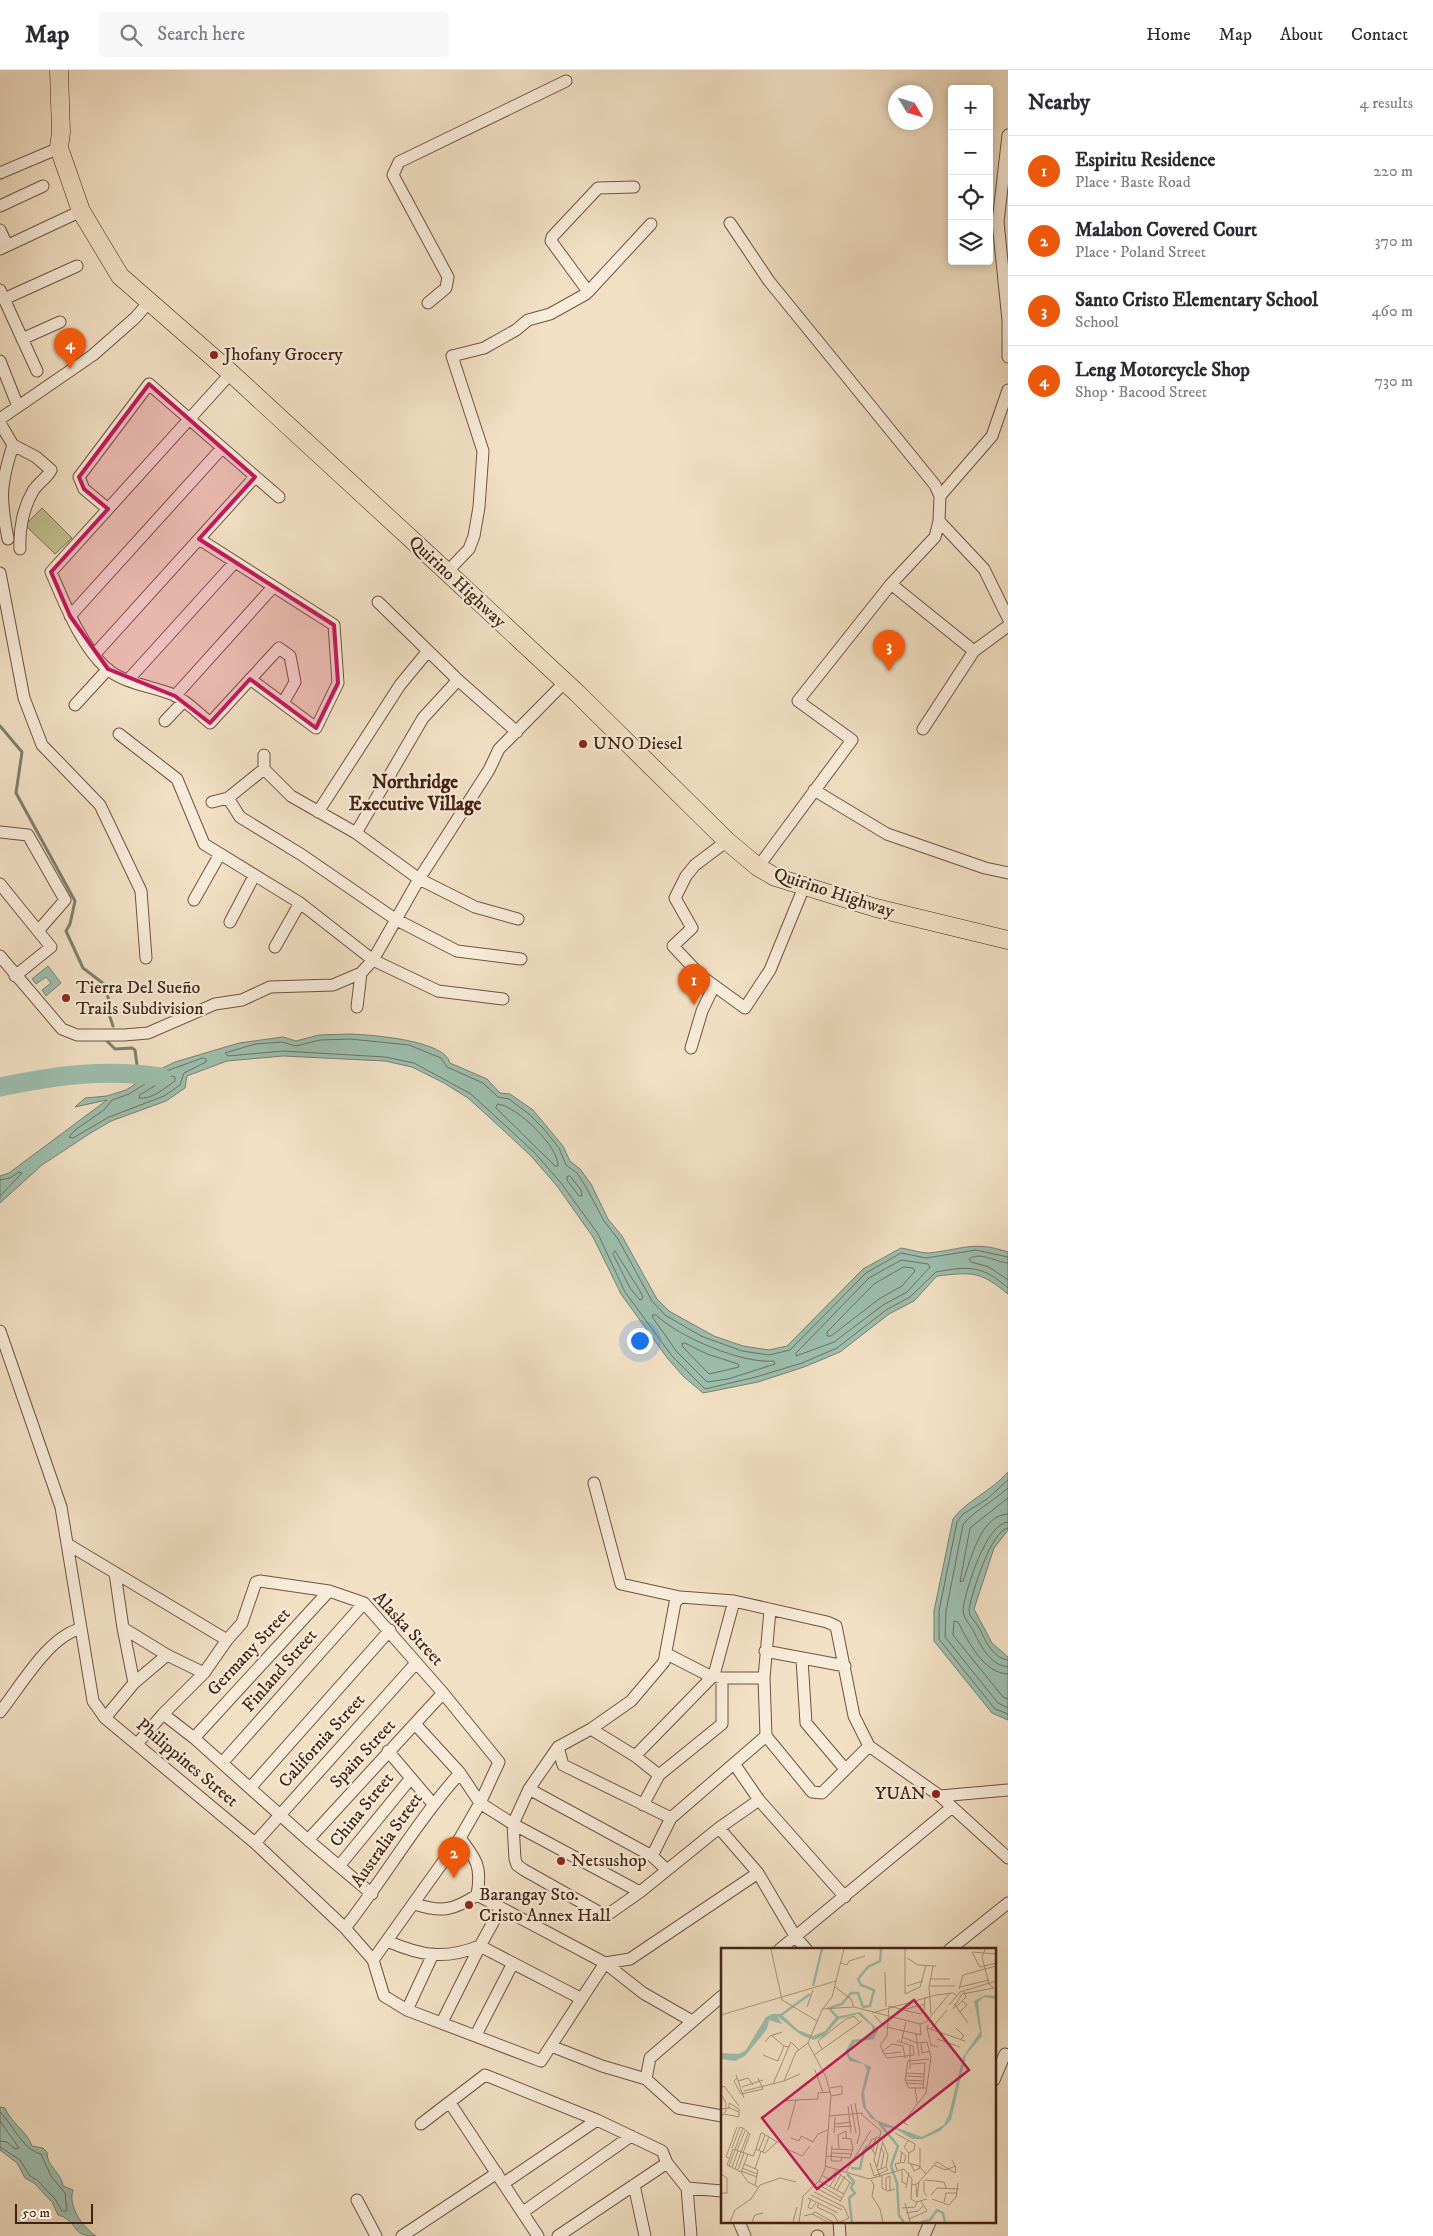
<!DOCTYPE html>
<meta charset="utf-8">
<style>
body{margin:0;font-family:"IM FELL DW Pica",serif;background:#f7f7f7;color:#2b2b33}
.controls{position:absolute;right:15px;top:15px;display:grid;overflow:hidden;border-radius:5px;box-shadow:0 2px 8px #0003}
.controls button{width:45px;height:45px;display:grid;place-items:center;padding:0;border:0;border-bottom:1px solid #e1e1e2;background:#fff;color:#2b2b33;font:25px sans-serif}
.compass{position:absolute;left:888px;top:15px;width:45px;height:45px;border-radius:50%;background:#fff;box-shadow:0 2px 8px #0003;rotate:128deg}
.scale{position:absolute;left:15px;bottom:12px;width:78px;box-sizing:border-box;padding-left:5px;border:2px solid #442213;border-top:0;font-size:14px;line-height:18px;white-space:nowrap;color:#442213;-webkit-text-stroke:4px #f7ebd9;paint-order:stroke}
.you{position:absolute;left:639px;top:1270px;width:18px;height:18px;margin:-12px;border:4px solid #fff;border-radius:50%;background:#1a73e8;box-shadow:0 0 0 8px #1a73e833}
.badge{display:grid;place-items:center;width:32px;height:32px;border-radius:50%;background:#ea580c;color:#fff;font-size:16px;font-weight:700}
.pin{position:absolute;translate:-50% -41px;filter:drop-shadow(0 1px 2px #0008)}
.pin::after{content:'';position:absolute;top:26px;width:18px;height:15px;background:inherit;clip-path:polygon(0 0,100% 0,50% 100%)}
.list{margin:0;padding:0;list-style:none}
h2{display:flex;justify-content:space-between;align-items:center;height:65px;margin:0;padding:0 20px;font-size:21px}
h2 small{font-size:16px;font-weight:400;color:#7c7c81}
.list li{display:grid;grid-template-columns:32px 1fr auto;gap:15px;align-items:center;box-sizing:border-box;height:70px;padding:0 20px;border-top:1px solid #e1e1e2}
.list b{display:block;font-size:19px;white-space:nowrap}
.list p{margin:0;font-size:16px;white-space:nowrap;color:#7c7c81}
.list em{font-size:16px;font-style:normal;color:#7c7c81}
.icon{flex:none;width:28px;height:28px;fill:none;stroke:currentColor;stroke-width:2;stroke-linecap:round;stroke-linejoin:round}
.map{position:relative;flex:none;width:1008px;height:2166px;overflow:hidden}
header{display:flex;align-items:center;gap:30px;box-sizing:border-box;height:70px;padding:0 25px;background:#fff;border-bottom:1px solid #e1e1e2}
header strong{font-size:24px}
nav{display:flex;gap:28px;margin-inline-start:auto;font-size:18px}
.search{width:350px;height:45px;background:#f7f7f7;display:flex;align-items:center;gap:12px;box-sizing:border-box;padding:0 18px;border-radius:5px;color:#7c7c81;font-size:19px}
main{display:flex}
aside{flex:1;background:#fff}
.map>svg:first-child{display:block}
</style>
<header>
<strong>Map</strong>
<div class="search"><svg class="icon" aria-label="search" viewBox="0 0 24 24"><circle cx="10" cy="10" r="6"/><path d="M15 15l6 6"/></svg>Search here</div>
<nav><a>Home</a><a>Map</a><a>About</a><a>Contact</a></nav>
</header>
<main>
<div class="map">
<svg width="1008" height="2166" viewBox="0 0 1008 2166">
<rect width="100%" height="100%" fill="#f2e0c4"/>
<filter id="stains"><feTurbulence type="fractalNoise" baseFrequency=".004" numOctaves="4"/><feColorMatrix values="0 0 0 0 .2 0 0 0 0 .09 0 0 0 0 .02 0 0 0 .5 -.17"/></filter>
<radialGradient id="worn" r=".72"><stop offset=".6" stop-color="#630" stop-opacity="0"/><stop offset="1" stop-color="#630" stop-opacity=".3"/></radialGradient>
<path fill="#c1c08f" stroke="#827151" d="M42,438L72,468L55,484L25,455Z"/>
<path fill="#9cbeae" stroke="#798070" d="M48,896L61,913L46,926L42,920L51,913L46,907L36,914L32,909Z
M351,964C371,965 445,970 450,993L487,1009L500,1023L510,1024L533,1040L563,1076L570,1091L580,1099L591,1114L608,1149L622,1166L657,1229L669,1241L714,1266L743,1276L769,1280L787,1276L863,1199L901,1178C909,1179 920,1183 928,1183C962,1180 972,1170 1008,1182V1224C980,1201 973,1202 937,1206L914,1231L889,1244L840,1282L804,1297L758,1312L703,1323L684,1307L668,1289L621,1224L593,1167L557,1116L531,1086L488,1046L468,1028L444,1013L412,997L385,991L283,986L227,991L187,1006L185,1018L166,1031L111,1051L89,1064L42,1095L0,1133V1106L9,1103L107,1030L75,1037L85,1028L107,1026L126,1020L154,1002L175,992L239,973L283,967L296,971L319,965Z
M1008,1402V1460L994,1478L974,1539L992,1573L1008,1587V1650L992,1643L934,1571V1541L953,1449C967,1430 992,1421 1008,1402Z
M0,2037L5,2038C11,2053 27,2061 32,2076L43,2078L47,2082C46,2096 62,2103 63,2116L73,2120C68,2136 81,2156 96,2166C73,2166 79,2157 65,2148C63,2146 60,2146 58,2145L52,2132L34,2113L25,2108L17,2093L0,2080Z"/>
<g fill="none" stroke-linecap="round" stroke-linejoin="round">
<path stroke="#707060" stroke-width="1" d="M203,988L206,989V992L184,1003L180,1015L164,1026L109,1047L73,1068L69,1067L75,1060L104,1040L112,1030L129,1024L164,1002Z
M172,1006L175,1007V1011C165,1018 151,1030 139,1028L140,1025Z
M498,1034C517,1036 559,1077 558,1096H555L496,1038Z
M570,1106L581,1120L582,1126H579L567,1110V1107Z
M0,1110L10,1108L19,1102L22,1103L0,1126
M615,1181L640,1221L643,1227L641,1230L639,1229L630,1218L613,1184Z
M1008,1187L976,1180L926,1188L901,1183L866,1203L790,1280L769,1285L742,1281L701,1266L665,1245L652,1231L618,1169L604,1151L586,1117L577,1103L566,1095L559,1078L543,1058L529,1044L509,1029L498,1027L483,1013L447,997L441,988L409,975L350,969L320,970L296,976L282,972L255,974L225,983L228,986L283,981L385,987L414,993L471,1024L535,1083L561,1113L598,1164L625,1222L672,1286L705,1319L756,1307L802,1293L837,1278L886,1240L910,1227L936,1202C969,1196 982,1195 1008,1218
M902,1190L928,1194L930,1197L907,1222L883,1235L834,1272L796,1286V1283L869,1208Z
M1008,1193C995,1192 980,1181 969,1189L971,1192L989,1197L1008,1210
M904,1197L913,1198L915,1201L902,1216L879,1229L831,1266H827V1262L874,1214Z
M653,1245H656C679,1267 742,1294 774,1291L775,1294L728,1309L707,1312L677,1282L653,1248Z
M685,1273L707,1284L738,1294L739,1297L709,1304L683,1277L682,1274Z
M1008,1410L987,1429L963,1444L957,1452L939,1541V1569L995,1639L1008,1644
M1008,1418C996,1429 970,1444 963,1455L946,1541L945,1567L998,1633L1008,1638
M1008,1428L970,1458L960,1512L963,1511C971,1490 980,1445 1008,1444
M1008,1452C986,1453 966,1519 963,1539C963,1548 968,1552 973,1560C980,1574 989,1595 1008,1597
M1008,1458C991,1460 972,1523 969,1539C969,1547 974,1550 978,1556C985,1568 991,1588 1008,1590
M1008,1604C983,1603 968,1571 958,1552L954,1551L953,1565L1003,1627L1008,1629
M0,2042C14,2056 22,2079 41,2084L51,2106L65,2123L67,2141H62L55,2129L37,2110L30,2106L20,2090L0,2077
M0,2051L19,2078L15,2079L7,2072L0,2071"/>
<path stroke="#798070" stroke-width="3" d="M0,656L22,682L16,723L75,831L70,854L66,861L83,898L108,917L107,924L112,940L109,944L113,956
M107,971L115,979L132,978L135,980L138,1003"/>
<path stroke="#9cbeae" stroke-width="19" d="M0,1017C52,1006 107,998 161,1007"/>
<defs>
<path id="street" d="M1008,65L998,152L1008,250V287
M0,103L59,78
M0,136L43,116
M730,153L769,211L935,415L940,426L939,451L935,467L891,514L798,631L852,670L758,797
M0,160L7,175
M0,179L81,141
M0,220L37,301
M588,222L651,154
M4,229L77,196
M428,233L446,218L448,207L393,105L399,92L566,11
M22,269L60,252
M0,291L17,334
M231,303L51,502C65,534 80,574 106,598C124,614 153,616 174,625C187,631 199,644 210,653L279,578L290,586L295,612L283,633
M0,349L93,285L135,248L150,231
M0,353L13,375L36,387L51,400C47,408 38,413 33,421C23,438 19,460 20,479
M940,426L992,366L1008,320
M108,439L84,419L79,407L149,314L279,427
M939,451L984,499L1008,548
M8,469C0,427 0,416 13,375
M199,469L334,555L338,613L316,658L250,609
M447,502L469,479L474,466L479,437L483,381L452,286L484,278L516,260L528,250L550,244L586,224L587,220L551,171L552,167L598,118L634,117
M0,503L24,628L42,675L100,735L141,821L146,888
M891,514L974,581L1008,556
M378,532L458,610L517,662
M70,546L222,378
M94,585L255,407
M128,610L235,492
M175,626L273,517
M75,635L108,599
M165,651L183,632
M923,659L974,581
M119,664L177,709L204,774L300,833L373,890L438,921L503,929
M264,685V699L291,726L356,763L419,809L475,837L518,849
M814,720L887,764L985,798L1008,803
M228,728L240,747L302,785L395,849L457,881L521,889
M212,732L228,728L264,699
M318,742L400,615L428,581
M0,762L28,765L65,830L38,861
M356,763L423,648L458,610
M727,771L695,795L686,806L675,828L692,858L673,876L701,906L745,938L770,900L804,817
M0,814L51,877L15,906
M194,830L220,784
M230,852L254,806
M275,877L300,833
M0,886L62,959L77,965H124L148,963L215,934L242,930L270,917L333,915L361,903
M357,937L361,903L373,890L419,809L489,700L499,679L565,612
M691,978L702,941L714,916
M0,1261L61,1437L93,1631L105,1648L255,1773L345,1858L373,1890L384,1926L407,1940L541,1991L605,1893L630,1889L758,1803
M594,1413L621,1514L680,1527
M69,1475L227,1570
M115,1503L123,1558L134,1613
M123,1558L167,1585L204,1603
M765,1581L845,1596
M667,1584L706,1604L722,1608H764
M802,1589L806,1653L845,1699
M0,1642C20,1617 49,1566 80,1559
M163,1644L194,1668L308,1770L372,1824
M105,1648L134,1613L167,1585
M415,1654L460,1703L480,1733L513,1754L640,1822
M591,1659L635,1686L659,1705
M766,1666L812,1722L822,1723L869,1676
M194,1668L329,1521
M137,1674L163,1644L204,1603L227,1570L242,1553L256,1512L260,1511L329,1521L364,1533L443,1623L499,1692L480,1733L460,1768L373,1890
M558,1677L563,1695L671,1748L766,1666L764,1608L770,1540
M388,1681L433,1734
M635,1686L714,1605L734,1531
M222,1693L364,1533
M735,1695L759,1730L845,1827
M250,1718L390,1560
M529,1719L652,1786L667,1800
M940,1726L1008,1720
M759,1730L719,1758L640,1822L610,1843L604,1845L524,1800L517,1795L515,1789L513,1754L529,1719L558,1677L591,1659L631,1631L664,1592L675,1533L680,1527L734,1531L827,1552L836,1556L854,1646L869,1676L940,1726L1008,1788
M643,1735L659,1705L722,1654V1608
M719,1758L758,1803L795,1866L807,1880
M308,1770L443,1623
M255,1773L416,1593
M652,1786L671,1748
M340,1795L411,1708
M477,1825L605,1893L643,1923L692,1951
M415,1834C442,1843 454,1840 477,1825C482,1797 477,1790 460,1768
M345,1858C385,1807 417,1751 460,1703
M387,1871C422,1886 444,1890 480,1876L501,1838
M779,1880L951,1738
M949,1880L1008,1833
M722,1926L650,1988L646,2009L678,2038L722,2046
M407,1940L433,1884
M442,1952L480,1876L580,1928
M476,1965L513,1893
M551,1976L602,1996L646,2009
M994,2010L1005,1984
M450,2033L538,2166
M421,2054L485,2005L597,2050L662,2081L667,2093
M504,2113L597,2050
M634,2115L645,2166
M357,2130L376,2166
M523,2142L631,2066
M739,2152L745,2166
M839,2152L840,2166
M402,2166L497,2103
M558,2166L667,2093L687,2118
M691,2166L687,2118L722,2121
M817,2166H818
M924,2166L930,2152"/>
<path id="primary" d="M59,0L61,62L59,78L81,141L120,206L231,303L447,502L577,623L727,771L758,797L775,807L876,838L1008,870"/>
</defs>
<use href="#street" stroke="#70523f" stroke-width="13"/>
<use href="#primary" stroke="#442213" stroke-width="19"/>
<use href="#street" stroke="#f7ebd9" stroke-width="11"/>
<use href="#primary" stroke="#f2e0c4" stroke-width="18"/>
</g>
<path fill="#c2185b" fill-opacity="0.2" stroke="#c2185b" stroke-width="4" stroke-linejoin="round" d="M149,314L255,407L199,469L334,555L338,613L316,658L250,609L210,653L175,626L108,599L70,546L51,502L108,439L84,419L79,407Z"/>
<g fill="#8f2418" stroke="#f7ebd9" stroke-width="2">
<circle cx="214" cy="285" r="5"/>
<circle cx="583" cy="674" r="5"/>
<circle cx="66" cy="928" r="5"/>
<circle cx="936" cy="1724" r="5"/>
<circle cx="561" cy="1791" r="5"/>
<circle cx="469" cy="1835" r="5"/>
</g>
<g text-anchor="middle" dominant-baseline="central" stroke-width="4.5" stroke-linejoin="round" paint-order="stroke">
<g font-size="18" fill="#442213" stroke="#f7ebd9" text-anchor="start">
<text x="224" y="285">Jhofany Grocery</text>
<text x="593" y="674">UNO Diesel</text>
<text x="76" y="918">Tierra Del Sueño<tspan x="76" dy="21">Trails Subdivision</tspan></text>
<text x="926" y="1724" text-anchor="end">YUAN</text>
<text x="571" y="1791">Netsushop</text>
<text x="479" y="1825">Barangay Sto.<tspan x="479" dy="21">Cristo Annex Hall</tspan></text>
</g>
<g font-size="18" fill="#442213" stroke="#f7ebd9">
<text transform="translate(457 512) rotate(43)">Quirino Highway</text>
<text transform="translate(834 823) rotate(18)">Quirino Highway</text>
<text transform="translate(408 1559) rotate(47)">Alaska Street</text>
<text transform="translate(249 1582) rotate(-47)">Germany Street</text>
<text transform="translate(280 1601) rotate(-49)">Finland Street</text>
<text transform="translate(322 1671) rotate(-48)">California Street</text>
<text transform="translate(363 1684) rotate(-47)">Spain Street</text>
<text transform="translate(187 1693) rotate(40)">Philippines Street</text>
<text transform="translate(362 1740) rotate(-51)">China Street</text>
<text transform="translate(387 1770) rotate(-55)">Australia Street</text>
</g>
<g font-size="19" font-weight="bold" fill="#442213" stroke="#f7ebd9">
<text x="415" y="712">Northridge<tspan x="415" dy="22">Executive Village</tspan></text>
</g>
</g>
<g transform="translate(721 1878)">
<rect width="275" height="275" fill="#f2e0c4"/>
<path d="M264,47L275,48V51L262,49L257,55L261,88L245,107L230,172L219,183L201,191H191L175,181L164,179L150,170L142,159L140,147L146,122L143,116L129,113L124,104L131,92L145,90L152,86L151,78L137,66L118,71L103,88L93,92L80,87L56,68L61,76L48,72L46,81L24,108L14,113L0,111V105L18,106L25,102L45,69L51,66H60L77,82L92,88L104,83L115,69L139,64L157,82L153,91L135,94L127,103L129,109L150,119L143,144L145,160L155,172L201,189L223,177L228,166L242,109L259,84L253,53Z" fill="#9cbeae"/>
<path fill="none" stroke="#9cbeae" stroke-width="2.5" d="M92,38L101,1M60,67L89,46M117,70L108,60L121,56L130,45H137L142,59L149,58L153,42L140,37L137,31L147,19L159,13L160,1M158,175L177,198L170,218L176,235L178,268L183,274M130,220L139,221L143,202L147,198M126,226L133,234L130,240L134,245L128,250L131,274M200,274L209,272L216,262L222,265L224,274"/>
<path fill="none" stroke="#ac947d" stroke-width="1" d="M50,1L61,52L96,73M184,1V46L199,39L205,17M275,6L251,4L259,19L275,15M186,10L197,17L215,18M120,15L126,17L128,13L144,8M164,24L165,59M209,31H229M186,38L202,33M208,38H234M114,39L130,51L133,59M239,39L268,32M238,41L242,27L275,18M233,56L247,75M228,57L239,44L275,33M168,58L166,88L159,97L163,106L166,110L193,107L192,98L176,93M168,58L199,66L203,62L204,49M86,59L92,42M235,59L245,49L243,44M101,61L133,59L199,76L205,74L229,45M232,61L241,46L273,40L268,36L261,9L264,1M181,62L204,56M239,64L246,57L241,53M151,65L215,47L232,45L236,48M210,66L208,39L212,18M0,67L115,33M153,67L165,80M207,77L206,80L244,93M166,79L200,87L199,76M206,80L210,97L217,99M235,80L243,88L240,91M210,81L226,62M195,86L198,108M50,87L63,98M181,89L196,95L206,94L210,109L205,145L187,168L183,175L187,177M216,91L239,99M44,94L49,88L61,84M180,95L185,74M200,95L201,105L209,103M189,97V121M101,101L97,93L125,71L133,68L139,75M162,103L171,96L182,98L184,110M163,106L180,104M42,107L57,113L63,98L68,99M93,107L141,73M190,116L205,115M94,122L102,145M185,125L204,126M79,126L63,133L75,104L87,95M15,127L23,150M184,128L203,129M16,130L13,133L20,146L42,141L37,130M184,132L203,133M17,133L27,130L32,137M185,135L202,136M52,136L70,94L78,102M21,139L42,132M194,139L196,155M0,140L3,138L18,158M109,140L121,138V146L110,148M202,140L204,115M206,140H188L184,132L187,113L208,111M23,143L63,133M0,146L5,155V163L0,169M134,155L139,184L136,196M130,156L135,185M127,158L130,185M0,161L9,160L18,164M3,166L18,169V161L8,155V160M140,166L160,183L153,212L159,229M108,168L142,165M41,169L63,153L75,152M114,176L130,174M114,179L131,178M67,182L75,152L97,151V145L110,144M113,185L114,169M174,185L194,196L193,202L188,205M70,190L78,193L80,188L92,194L97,186L107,182M187,193L183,199L188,205L187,215L198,218L205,226M56,194L44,205L35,201L40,185H41L48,189L56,194H58M111,198L110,213H120L121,209M11,200L19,179L22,180L29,186L22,205M160,200L163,205L160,220M12,201L6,217L20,224L27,234L37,239M12,201L32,208L35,201M14,201L22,180M66,201L81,208L89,198M111,201L132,202M118,201L117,187L125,183V190M16,202L24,183M38,202L44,187M152,202L155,189L159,190M20,204L27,185M42,204L48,189M111,205L131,206M154,206L148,197L151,191H154M105,208L129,210L132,201L130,191L121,190M8,210L5,209L16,179M179,214L183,215L185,208L179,203M149,215L153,228L167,222L165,219M23,216L37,222L34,237M190,216L193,223L199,220V200M213,216L216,214L234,225L235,220L231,212M8,218L14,202M104,218L148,231L183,221L191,231L190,251L195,254L206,251M11,219L17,203M156,219L162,192M21,220L36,226M14,221L20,204M34,221L40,203M181,221V234L185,236M17,222L23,205M157,222L165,219L167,207L162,195M176,222L174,216L179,215L181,204M20,223L36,229M20,224L27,206M125,224L150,182M117,225L131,236M0,226L6,230V245H0M102,228L110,232L115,222M161,228V240L167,243L174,241M150,232L153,237L151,248L159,261L162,274M203,232V244L206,248M204,232L223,234L225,240M98,233L123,246M190,237L196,236L213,217L224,222L235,218M195,237L196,249L198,234M100,238L121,250M109,238L119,222M113,240L120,226M185,240L188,224M97,241L120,253M116,242L124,228M165,242V230L169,228V243M93,244L123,259L128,270L119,274M90,247L121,262M210,247L216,240L238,241M87,250L117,265M90,251L87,259L90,261L95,255M211,251L228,257L235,249L237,235M119,254L129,234M223,254L225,245H236M184,255L189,274M98,256L96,259L113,267L117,274M181,260L194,259L196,254M185,265L197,263L202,258M91,266L94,264L112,274M83,268L91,266L107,274M188,271L206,263L200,253M9,274L14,262L30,251L39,237L59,230L75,234M31,274L34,267L42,265M72,274L76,259M78,274L82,248L98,233L104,221L110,148L105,129L87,95L101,62L111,49L123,1"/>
<path fill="#c2185b" fill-opacity="0.15" stroke="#c2185b" stroke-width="2.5" d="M193,52L248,122L96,241L41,170Z"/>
<rect width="275" height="275" fill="none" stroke="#442213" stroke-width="2.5"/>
</g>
<rect width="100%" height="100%" filter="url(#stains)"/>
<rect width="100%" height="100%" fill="url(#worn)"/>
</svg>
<div class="controls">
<button>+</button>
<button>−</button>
<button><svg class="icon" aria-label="locate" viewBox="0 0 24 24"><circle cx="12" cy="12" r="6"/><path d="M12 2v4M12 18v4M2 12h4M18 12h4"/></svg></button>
<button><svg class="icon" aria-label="layers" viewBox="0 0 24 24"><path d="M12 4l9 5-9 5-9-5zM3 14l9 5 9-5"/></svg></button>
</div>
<svg class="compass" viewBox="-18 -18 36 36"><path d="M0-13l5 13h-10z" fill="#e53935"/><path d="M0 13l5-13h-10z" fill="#7c7c81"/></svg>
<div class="scale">50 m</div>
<div class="you"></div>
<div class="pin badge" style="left:694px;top:935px">1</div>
<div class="pin badge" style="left:454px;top:1808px">2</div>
<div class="pin badge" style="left:889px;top:601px">3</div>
<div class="pin badge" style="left:70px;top:299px">4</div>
</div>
<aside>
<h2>Nearby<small>4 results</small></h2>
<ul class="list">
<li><span class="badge">1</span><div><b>Espiritu Residence</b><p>Place · Baste Road</p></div><em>220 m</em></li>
<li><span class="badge">2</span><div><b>Malabon Covered Court</b><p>Place · Poland Street</p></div><em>370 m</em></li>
<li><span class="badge">3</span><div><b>Santo Cristo Elementary School</b><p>School</p></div><em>460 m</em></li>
<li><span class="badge">4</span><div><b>Leng Motorcycle Shop</b><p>Shop · Bacood Street</p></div><em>730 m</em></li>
</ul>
</aside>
</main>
